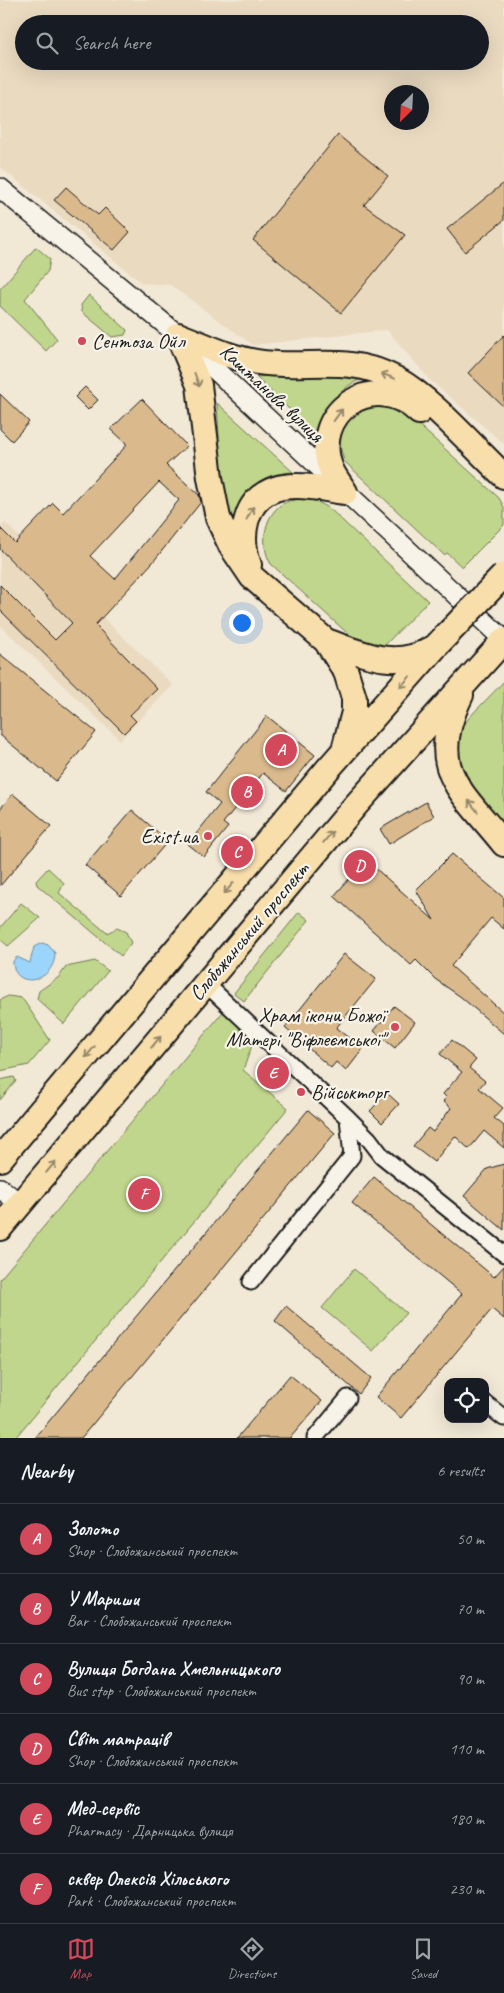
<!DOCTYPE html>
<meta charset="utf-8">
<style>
body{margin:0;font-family:Caveat,sans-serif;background:#242831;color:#f1f3f6}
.controls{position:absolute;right:15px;bottom:15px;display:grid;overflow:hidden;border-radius:10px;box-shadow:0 5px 20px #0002}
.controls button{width:45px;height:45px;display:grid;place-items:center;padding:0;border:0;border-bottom:1px solid #363941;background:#171b24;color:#f1f3f6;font:25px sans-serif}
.compass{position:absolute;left:384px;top:85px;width:45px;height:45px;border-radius:50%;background:#171b24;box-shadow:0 5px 20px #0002;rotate:204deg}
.you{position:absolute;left:241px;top:622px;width:18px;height:18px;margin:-12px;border:4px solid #fff;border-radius:50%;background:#1a73e8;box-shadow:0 0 0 8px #1a73e833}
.badge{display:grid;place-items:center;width:32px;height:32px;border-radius:50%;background:#d1495b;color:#fff;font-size:16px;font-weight:700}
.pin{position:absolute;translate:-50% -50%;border:2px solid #fff;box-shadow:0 1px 5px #0006}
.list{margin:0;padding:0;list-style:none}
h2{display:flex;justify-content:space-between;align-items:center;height:65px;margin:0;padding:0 20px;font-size:21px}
h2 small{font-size:16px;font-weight:400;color:#9ea1a6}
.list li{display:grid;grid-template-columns:32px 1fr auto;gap:15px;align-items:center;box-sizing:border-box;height:70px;padding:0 20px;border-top:1px solid #363941}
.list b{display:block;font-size:19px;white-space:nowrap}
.list p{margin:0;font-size:16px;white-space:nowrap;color:#9ea1a6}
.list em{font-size:16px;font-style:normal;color:#9ea1a6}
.icon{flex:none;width:28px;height:28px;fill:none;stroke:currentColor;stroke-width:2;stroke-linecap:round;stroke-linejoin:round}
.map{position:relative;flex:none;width:504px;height:1438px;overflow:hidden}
.search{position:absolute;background:#171b24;box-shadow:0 5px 20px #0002;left:15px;right:15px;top:15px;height:55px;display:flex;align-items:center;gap:12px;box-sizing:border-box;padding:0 18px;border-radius:28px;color:#9ea1a6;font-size:19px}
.sheet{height:485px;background:#171b24}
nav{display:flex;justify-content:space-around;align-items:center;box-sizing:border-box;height:70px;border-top:1px solid #363941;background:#171b24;font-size:14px;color:#9ea1a6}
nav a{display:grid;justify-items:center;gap:2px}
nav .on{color:#d1495b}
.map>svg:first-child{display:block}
</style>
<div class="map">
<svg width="504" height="1438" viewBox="0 0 504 1438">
<rect width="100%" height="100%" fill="#f1e8d6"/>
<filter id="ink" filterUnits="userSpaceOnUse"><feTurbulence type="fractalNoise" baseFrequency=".02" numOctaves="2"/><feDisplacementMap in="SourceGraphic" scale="10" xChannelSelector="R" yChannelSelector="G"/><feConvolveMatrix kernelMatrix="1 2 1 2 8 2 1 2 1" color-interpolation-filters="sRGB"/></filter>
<g filter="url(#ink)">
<path fill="#eadac0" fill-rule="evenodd" d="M0,0H504V444L430,380L387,330L253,345L170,285L142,283L0,167ZM24,24H480V61H24ZM392,92H422V122H392Z
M5,523L173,685L120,740L0,625V528Z"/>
<path fill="#c0d68c" stroke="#6e7954" d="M36,247L50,259L48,271L25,299L57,339L46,351L0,306V289Z
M89,295L127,330L125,335L112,337L82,312L81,305Z
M336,371L381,381C374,381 363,379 357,381C333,392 325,416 320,439L256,377Z
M217,403L293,472C245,475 244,499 238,539L223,503Z
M371,404L401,409L499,498L504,507V525L462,567L447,553L444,555L345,462C332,431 346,419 371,404Z
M302,499L316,501L329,508L428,601L379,651L356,641L271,564C259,545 264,512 286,502C290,500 297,500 302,499Z
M503,682L504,683V826C485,802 445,766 459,732C464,720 494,693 503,682Z
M48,868L64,883L59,893L107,933L117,928L126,932L131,943L121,956L37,885L36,881Z
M21,903L40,918L8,946L0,939V928Z
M299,912L309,920L244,1001L234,993Z
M95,961L108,971L64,1024L37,999L39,991L59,977L66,967Z
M8,996L22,998L50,1040L29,1065L0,1071V1000Z
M223,1012L254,1040L243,1070L288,1108L15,1438H0V1279Z
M14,1077L16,1081L0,1100V1080Z
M354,1269L406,1313L373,1351L322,1308Z"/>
<path fill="#9cd5fc" stroke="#698ba2" d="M42,943L48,945L55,953C55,983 13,991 13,961L17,957L30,963L34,947Z"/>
<path fill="#daba8d" stroke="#1c1c1c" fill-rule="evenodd" d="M338,135L388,176L364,205L405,235L341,313L253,240Z
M504,183V220L465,252L447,229Z
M66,187L98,215L105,208L130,232L114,250L54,200Z
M504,335V407L468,373Z
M85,387L98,400L88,410L75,397Z
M0,394L29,422L12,441L0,429Z
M142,399L187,446L166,465L199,495L201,502L153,562L95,625L157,689L130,715L136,721L124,733L0,610V585L55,640L72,623L0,549V528L15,543L53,503L63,513L126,446V443L111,429ZM159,482L179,500L115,579L90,556Z
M0,654L96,732L56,781L0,735Z
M267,716L315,755L286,791L263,773L223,823L228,827L204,857L188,844L220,804L206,792Z
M13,794L51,826L0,886V809Z
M426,802L434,816L389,844L380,829Z
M132,810L168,841L121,896L85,865Z
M452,854L504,898V929L491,918L451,966L504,1013V1034L461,997L435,979L416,960L411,965L334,896L366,860L434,920L416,890Z
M344,954L376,979L336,1028L363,1049L346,1071L336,1062L331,1068L285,1028Z
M394,1006L415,1022L395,1048L374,1031Z
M452,1040L476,1060L469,1068L485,1081L479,1088L503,1108L494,1118L504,1126V1148L484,1131L469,1149L455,1136L434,1162L413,1146L428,1128L433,1132L451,1108L443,1101L447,1098L443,1094L462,1072L440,1054Z
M387,1093L399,1104L382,1123L370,1111Z
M308,1110L335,1133L81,1438H35Z
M504,1164V1230L464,1196L487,1169Z
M374,1177L494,1277L504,1266V1319L492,1309L401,1418L376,1397L462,1294L352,1203Z
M286,1306L371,1378L359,1394L275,1321Z
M290,1375L322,1401L290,1438H237Z"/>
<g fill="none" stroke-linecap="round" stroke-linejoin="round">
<defs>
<path id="minor" d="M205,983L348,1118L369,1139L382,1156L504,1254
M251,1282L352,1156L348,1118
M485,1403L504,1418
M315,1438L348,1398"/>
<path id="tertiary" d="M0,188L178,335L504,640
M0,1188L20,1204"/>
<path id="primary" d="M178,335L199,385L210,478L218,518L231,546L252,577L326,641L346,672L354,698V712L345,746
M178,335C204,345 230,358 257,362C306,370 348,353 396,379C431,398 474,448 504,476
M345,492C341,485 334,477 331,469C309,414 373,367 419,412
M249,565C239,538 243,500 275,489C296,482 324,489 345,492
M326,641C363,654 395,670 431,649
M461,695C425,769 460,789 504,844
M0,1159L327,770L437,645
M0,1228L355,806L504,640"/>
</defs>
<use href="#minor" stroke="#1c1c1c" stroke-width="19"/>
<use href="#tertiary" stroke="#1c1c1c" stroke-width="22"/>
<use href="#primary" stroke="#1c1c1c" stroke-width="28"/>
<use href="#minor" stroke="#f7f3e8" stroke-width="15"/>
<use href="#tertiary" stroke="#f7f3e8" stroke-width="19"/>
<use href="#primary" stroke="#f8deab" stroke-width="24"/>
<defs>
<path id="primary-bridge" d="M437,645L504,575"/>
</defs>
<use href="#primary-bridge" stroke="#1c1c1c" stroke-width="28" stroke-linecap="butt"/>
<use href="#primary-bridge" stroke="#f8deab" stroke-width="24"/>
</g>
<defs><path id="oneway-shaft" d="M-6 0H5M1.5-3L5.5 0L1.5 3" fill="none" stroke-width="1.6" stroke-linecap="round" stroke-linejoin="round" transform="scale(1.25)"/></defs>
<g stroke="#95876b">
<use href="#oneway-shaft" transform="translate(388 376) rotate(-159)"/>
<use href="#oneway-shaft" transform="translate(197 380) rotate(70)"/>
<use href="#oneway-shaft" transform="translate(338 415) rotate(-54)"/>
<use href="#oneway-shaft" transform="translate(250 513) rotate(-62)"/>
<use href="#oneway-shaft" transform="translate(405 682) rotate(132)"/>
<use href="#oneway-shaft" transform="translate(473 806) rotate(-129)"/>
<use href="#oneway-shaft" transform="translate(328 837) rotate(-50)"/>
<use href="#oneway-shaft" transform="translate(229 888) rotate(130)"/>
<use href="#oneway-shaft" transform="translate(156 1042) rotate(-50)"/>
<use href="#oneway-shaft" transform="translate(90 1052) rotate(130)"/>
<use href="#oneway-shaft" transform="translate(51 1167) rotate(-50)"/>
</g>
</g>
<g fill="#d1495b" stroke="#f7f3e8" stroke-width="2">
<circle cx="82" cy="341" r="5"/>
<circle cx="208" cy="836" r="5"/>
<circle cx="395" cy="1027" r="5"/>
<circle cx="301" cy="1092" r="5"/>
</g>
<g text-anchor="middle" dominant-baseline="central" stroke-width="4.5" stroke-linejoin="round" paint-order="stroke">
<g font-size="21" fill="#1c1c1c" stroke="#f7f3e8" text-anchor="start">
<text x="92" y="341">Сентоза Ойл</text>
<text x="198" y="836" text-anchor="end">Exist.ua</text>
<text x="385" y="1015" text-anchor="end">Храм ікони Божої<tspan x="385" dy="24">Матері "Віфлеємської"</tspan></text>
<text x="311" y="1092">Військторг</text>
</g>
<g font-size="21" fill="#1c1c1c" stroke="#f7f3e8">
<text transform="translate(272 393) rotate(43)">Каштанова вулиця</text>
<text transform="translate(249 931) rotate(-50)">Слобожанський проспект</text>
</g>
</g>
</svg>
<div class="controls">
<button><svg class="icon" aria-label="locate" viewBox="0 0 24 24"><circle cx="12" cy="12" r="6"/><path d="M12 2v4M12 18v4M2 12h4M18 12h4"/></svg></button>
</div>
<svg class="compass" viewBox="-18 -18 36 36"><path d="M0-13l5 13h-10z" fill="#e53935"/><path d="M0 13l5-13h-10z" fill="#9ea1a6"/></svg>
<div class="you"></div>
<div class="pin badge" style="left:281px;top:750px">A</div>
<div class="pin badge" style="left:247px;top:792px">B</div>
<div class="pin badge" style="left:237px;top:852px">C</div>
<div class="pin badge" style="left:360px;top:866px">D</div>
<div class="pin badge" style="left:273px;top:1073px">E</div>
<div class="pin badge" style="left:144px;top:1194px">F</div>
<div class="search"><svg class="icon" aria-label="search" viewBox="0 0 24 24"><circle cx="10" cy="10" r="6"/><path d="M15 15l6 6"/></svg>Search here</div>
</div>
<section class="sheet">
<h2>Nearby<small>6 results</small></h2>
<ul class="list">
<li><span class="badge">A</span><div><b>Золото</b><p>Shop · Слобожанський проспект</p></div><em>50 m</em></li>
<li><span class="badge">B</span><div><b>У Мариши</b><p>Bar · Слобожанський проспект</p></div><em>70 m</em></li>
<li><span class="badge">C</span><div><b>Вулиця Богдана Хмельницького</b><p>Bus stop · Слобожанський проспект</p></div><em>90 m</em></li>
<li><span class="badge">D</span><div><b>Світ матраців</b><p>Shop · Слобожанський проспект</p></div><em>110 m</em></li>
<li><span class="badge">E</span><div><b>Мед-сервіс</b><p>Pharmacy · Дарницька вулиця</p></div><em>180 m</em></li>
<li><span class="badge">F</span><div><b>сквер Олексія Хільського</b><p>Park · Слобожанський проспект</p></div><em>230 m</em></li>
</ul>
</section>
<nav>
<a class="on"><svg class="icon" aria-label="map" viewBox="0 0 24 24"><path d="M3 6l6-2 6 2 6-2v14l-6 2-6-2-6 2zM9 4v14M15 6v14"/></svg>Map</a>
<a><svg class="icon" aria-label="directions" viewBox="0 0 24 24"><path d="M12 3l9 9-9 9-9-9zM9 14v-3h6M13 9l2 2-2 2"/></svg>Directions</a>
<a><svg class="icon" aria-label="saved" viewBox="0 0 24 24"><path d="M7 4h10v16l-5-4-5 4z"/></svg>Saved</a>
</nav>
